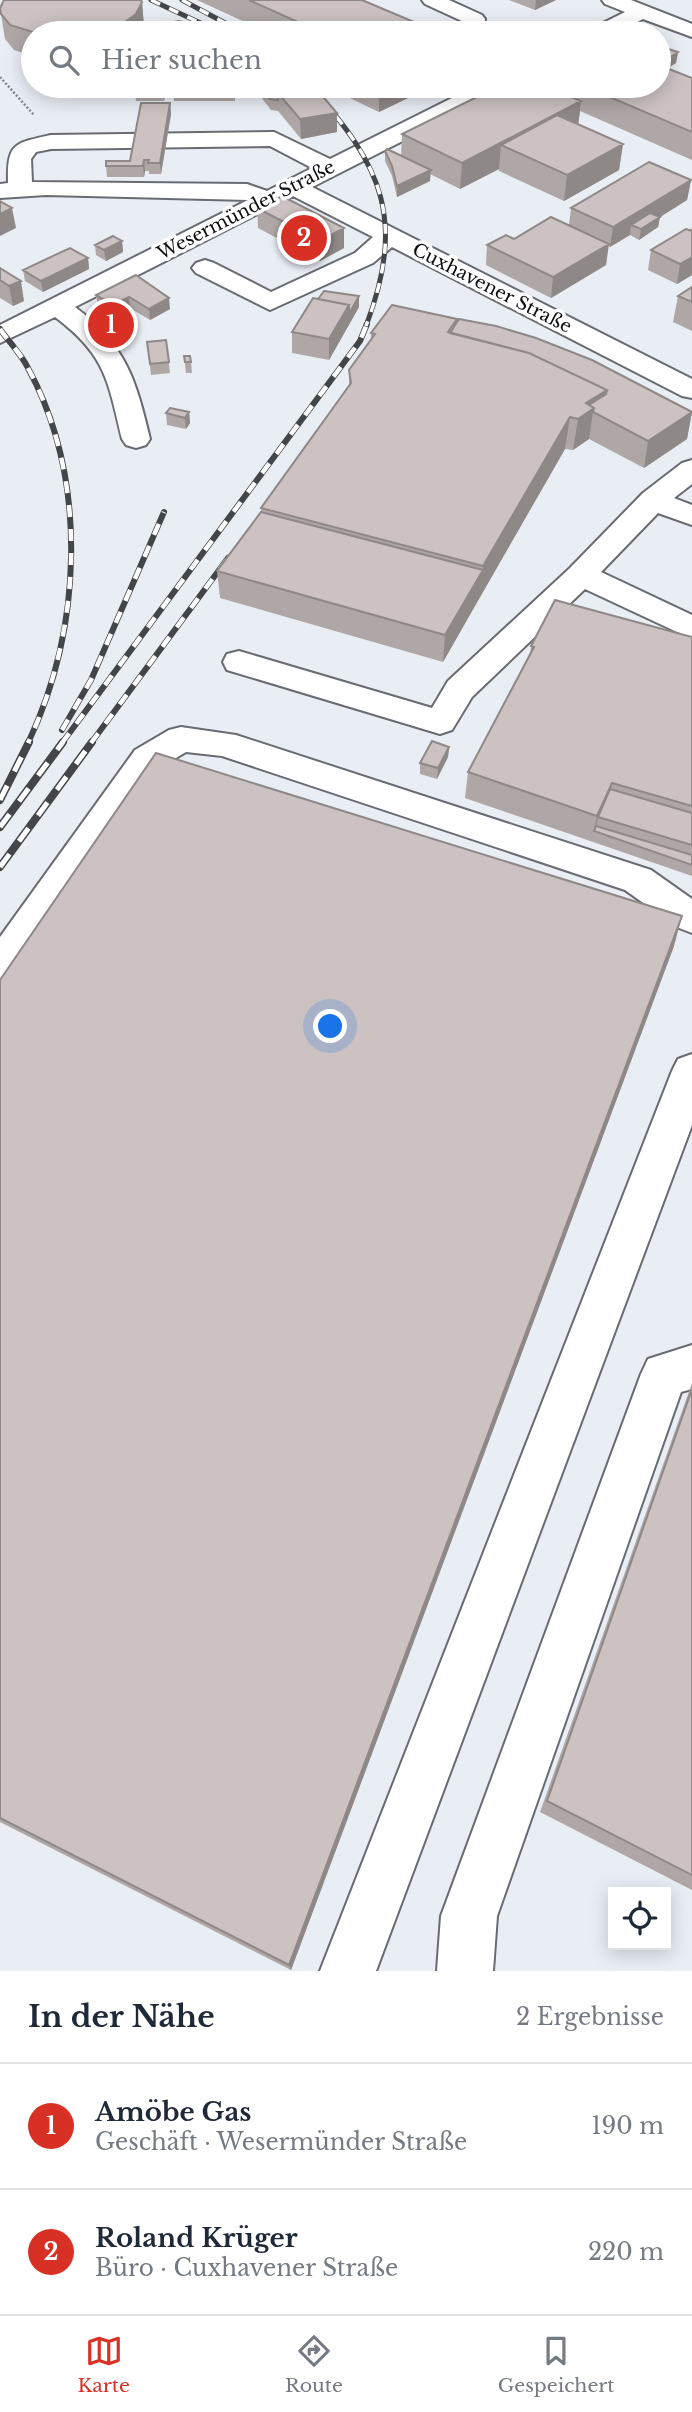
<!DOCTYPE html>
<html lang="de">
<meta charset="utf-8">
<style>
body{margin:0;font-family:"Libre Baskerville",serif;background:#f6f6f7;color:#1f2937}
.controls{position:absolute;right:21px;bottom:21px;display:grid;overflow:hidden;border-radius:0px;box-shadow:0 4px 18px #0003}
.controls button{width:63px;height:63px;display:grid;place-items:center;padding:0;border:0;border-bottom:2px solid #e0e1e3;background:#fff;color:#1f2937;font:35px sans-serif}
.you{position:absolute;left:331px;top:1027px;width:24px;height:24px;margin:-18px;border:5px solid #fff;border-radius:50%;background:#1a73e8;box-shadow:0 0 0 10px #1a73e833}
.badge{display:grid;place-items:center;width:46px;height:46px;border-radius:50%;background:#d93025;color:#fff;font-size:23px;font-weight:700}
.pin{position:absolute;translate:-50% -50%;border:4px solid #fff;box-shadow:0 2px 7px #0006}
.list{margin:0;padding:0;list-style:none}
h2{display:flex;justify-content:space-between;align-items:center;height:91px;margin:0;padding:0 28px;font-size:30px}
h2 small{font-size:23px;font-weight:400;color:#747a83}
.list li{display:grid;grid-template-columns:46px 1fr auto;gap:21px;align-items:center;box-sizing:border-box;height:126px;padding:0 28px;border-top:2px solid #e0e1e3}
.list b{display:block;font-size:26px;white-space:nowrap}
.list p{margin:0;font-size:23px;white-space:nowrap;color:#747a83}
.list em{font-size:23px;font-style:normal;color:#747a83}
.icon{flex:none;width:38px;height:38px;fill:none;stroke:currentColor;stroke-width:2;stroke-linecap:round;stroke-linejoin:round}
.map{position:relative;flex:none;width:692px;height:1971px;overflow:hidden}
.search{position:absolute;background:#fff;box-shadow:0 4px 18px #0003;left:21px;right:21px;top:21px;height:77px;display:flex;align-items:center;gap:18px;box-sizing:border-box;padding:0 24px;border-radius:38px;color:#747a83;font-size:26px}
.sheet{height:343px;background:#fff}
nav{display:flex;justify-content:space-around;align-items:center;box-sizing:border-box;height:98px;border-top:2px solid #e0e1e3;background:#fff;font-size:19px;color:#747a83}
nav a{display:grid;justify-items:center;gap:4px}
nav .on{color:#d93025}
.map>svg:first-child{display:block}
</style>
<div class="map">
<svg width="692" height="1971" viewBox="0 0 692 1971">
<rect width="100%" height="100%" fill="#e9eef5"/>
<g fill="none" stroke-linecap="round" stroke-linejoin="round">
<defs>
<path id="minor" d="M422,0H449L482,15L485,19L483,33H462L464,22L425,4Z
M602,0H631L692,24V37L643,19L614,33H588L591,29L625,12L605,4Z
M476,86H504L501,91L312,187L692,379V398L682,396L392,247L373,263L270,310L196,273L192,268L196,263L205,260L214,263L271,292L355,253L373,237L293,196L75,307C126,345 136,380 150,439L146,445L136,448L126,445L122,439C108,381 106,355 55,317L0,343V325L248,200L46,195L0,198V184L8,183C7,143 14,143 51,135L274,132L330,159ZM270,146L312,168L267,191L247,184L32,182L31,159L36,152L51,149Z
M692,460V484L674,498L692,505V525L658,513L601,572L692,615V639L585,589L472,697L452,730L440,734L227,670L223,662L227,654L239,651L432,708L448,681L570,568L643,493L682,463Z
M181,727L236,735L651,870L692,899V933L679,928L625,890L222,756L186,752L159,768L13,977L0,981V937L135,750L169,730Z
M692,1054V1125L376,1971H320L672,1071L678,1059Z
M692,1345V1389L681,1392L497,1916L493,1971H437L441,1916L641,1374L648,1359Z"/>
</defs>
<use href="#minor" stroke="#686c72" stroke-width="4"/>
<path stroke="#82868b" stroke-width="2.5" stroke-dasharray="2 2" stroke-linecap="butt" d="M0,77L34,115"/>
<use href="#minor" fill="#fff" fill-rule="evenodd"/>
<defs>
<path id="rail-far2" d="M151,0L222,33
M182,0L244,33
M310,86C383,166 406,220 366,326"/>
<path id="rail-far1" d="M0,329C9,342 21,354 28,368C89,481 82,629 28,743
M62,730L91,680L164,512
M62,743L360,341L367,324
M91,743L228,558"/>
<path id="rail" d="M0,800L29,742
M0,827L63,742
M0,867L92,742"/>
</defs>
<use href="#rail-far2" stroke="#434649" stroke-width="5"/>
<use href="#rail-far1" stroke="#434649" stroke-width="6"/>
<use href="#rail" stroke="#434649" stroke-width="8"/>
<use href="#rail-far2" stroke="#fff" stroke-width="3.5" stroke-dasharray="10" stroke-linecap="butt"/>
<use href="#rail-far1" stroke="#fff" stroke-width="4.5" stroke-dasharray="12" stroke-linecap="butt"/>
<use href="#rail" stroke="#fff" stroke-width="5" stroke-dasharray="16" stroke-linecap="butt"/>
</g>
<path fill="#afa7a6" d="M197,0H363L440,33H260L247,27V23Z
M509,0H556L535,10Z
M142,2L144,27L142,33H33V56L14,50L5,39L0,8Z
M659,46L678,52L676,63L668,68L692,78V160L580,111L578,125L623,144L619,170L564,201L499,171V169L460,189L430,174V181L397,197L392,176L385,161V151L401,156L402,134L499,86H659Z
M165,86V95L164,101H136L135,91Z
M259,86H295L337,132L301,139L278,111L271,110L260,96Z
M331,86H433L379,112L331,89Z
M243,88L235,89V101H174L173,91Z
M170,103L171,114L161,174H149V171H145L144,177H107L106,166L130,161Z
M691,180L687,200L660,217L658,227L639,240L630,235L610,247L608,246L606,265L551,298L486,265L487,245L569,225L571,208Z
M257,208L344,248L320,261L258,228Z
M692,228V275L677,284L648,270L651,250Z
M122,241L123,252L106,261L96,255L95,245Z
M88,258L89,269L43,292L25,281L23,270Z
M0,268L24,301L13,306L0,298Z
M136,275L170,309L150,320L130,308L114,316L98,306L96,295Z
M692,287V331L673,322L678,296Z
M359,307L329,360L292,353V332Z
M457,319L456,324L692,411L687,439L644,468L589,439L573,450L565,449L443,662L220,598L217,571L261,512V508L349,386V370L371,339V333Z
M166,340L170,373L151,375L147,342Z
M184,356L191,362L192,373H186Z
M189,412L190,423L186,429L167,425L166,413Z
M692,637V876L465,798L468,772L530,654L531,646Z
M449,747L448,757L437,779L420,774V763Z
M674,946L291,1970L0,1822V980Z
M692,1383V1890L540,1812Z"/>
<path fill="#8e8887" d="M536,0H556L535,10Z
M142,2L144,27L142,33H92Z
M678,52L676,63L663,71L665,61Z
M165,86V95L164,101L163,91Z
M219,86H245L243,88L235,89V101L234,89Z
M379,86H433L379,112Z
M581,101L578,127L501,145L499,169L460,189L462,163Z
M170,103L171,114L161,174L160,163Z
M337,113V132L301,139L300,119Z
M623,144L619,170L564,201L567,175Z
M144,160L145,171L144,177L143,166Z
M431,170L430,181L397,197V186Z
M691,180L687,200L660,217L658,227L639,240L641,229L631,225L630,235L610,247L613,227Z
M12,208L16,228L0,236V214Z
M344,228V248L320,261V241Z
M122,241L123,252L106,261L104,250Z
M609,244L606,265L551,298L553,277Z
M692,257V275L677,284L680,264Z
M88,258L89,269L43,292L41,281Z
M21,281L24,301L13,306L9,286Z
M359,296V307L329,360V339L349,305Z
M129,297L130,308L114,316L113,305Z
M169,298L170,309L150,320L149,309Z
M607,390L602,417L593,412L589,439L573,450L578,419L586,403Z
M189,412L190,423L186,429L185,418Z
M692,412L687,439L644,468L648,441Z
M570,417L565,449L480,597L483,566Z
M483,570L480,597L443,662L445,635Z
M449,747L448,757L437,779L438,768Z
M612,783L606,809L598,817L595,832L594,831L597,816Z
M682,916L674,946L291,1970L289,1965Z"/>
<path fill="#cbc2c1" stroke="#8e8887" stroke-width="2" d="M4,0H141L142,2L136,14L121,25L92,33H36L10,25L1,14L0,8Z
M249,0H362L440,33H313L318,31Z
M179,21L203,27L208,33H143L144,31L152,26Z
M659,46L678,52L665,61L659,59Z
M659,65L692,78V132L584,86H659Z
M136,86H164L163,91H135Z
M174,86H234V91H173Z
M259,86H295L297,88L277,92L278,100L270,99Z
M309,86H314L337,113L300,119L277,92Z
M499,86H545L581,101L462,163L402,134Z
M141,103H170L160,163H148L149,160H144L143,166H106V161H130Z
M557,115L623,144L567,175L501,145Z
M387,149L431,170L397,186L392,166L385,151Z
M649,162L691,180L613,227L571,208Z
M282,196L344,228L320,241L257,208Z
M0,201L12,208L0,214Z
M650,213L660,217L641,229L631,225Z
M551,217L609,244L553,277L487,245L506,235L514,239Z
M686,229L692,231V257L680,264L651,250Z
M113,236L122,241L104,250L95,245Z
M70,248L88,258L41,281L23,270Z
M0,268L21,281L9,286L0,280Z
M136,275L169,298L149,309L129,297L113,305L96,295Z
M692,287V302L678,296Z
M324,291L359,296L349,314V305L318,299Z
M313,298L349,305L329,339L292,332Z
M392,305L457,319L448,332L529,353L607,390L586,403L594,408L578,419L570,417L483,566L261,508L351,383L349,370L375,334L371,333Z
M459,319L496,326L536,338L592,360L692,412L648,441L593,412L594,408L589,405L606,394L607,390L529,353L450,333Z
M166,340L169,362L150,364L147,342Z
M184,356H190L191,362H185Z
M170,408L189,412L185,418L166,413Z
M261,512L483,570L445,635L217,571Z
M555,600L692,637V806L612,783L597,816L468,772L534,647L531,646Z
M432,741L449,747L438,768L420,763Z
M156,753L682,916L289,1965L0,1818V980Z
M610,789L692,813V845L598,817Z
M596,826L692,855V865L594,831Z
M692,1389V1875L547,1801Z"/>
<g text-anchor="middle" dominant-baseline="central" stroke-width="7" stroke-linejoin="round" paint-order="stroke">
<g font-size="18" fill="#0b0d0f" stroke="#fff">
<text transform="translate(246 210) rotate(-27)">Wesermünder Straße</text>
<text transform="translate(492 288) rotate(27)">Cuxhavener Straße</text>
</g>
</g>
</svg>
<div class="controls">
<button><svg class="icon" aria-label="locate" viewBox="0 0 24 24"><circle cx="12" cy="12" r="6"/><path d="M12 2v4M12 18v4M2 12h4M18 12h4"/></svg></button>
</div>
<div class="you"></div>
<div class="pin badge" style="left:111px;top:325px">1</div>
<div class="pin badge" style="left:304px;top:238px">2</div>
<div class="search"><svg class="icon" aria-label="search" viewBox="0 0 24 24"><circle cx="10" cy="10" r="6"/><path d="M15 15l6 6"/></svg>Hier suchen</div>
</div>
<section class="sheet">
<h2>In der Nähe<small>2 Ergebnisse</small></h2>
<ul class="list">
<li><span class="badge">1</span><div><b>Amöbe Gas</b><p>Geschäft · Wesermünder Straße</p></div><em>190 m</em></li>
<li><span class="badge">2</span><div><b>Roland Krüger</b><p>Büro · Cuxhavener Straße</p></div><em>220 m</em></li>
</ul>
</section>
<nav>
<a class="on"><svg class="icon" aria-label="map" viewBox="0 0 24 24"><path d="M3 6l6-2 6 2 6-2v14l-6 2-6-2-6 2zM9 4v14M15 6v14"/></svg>Karte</a>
<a><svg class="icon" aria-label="directions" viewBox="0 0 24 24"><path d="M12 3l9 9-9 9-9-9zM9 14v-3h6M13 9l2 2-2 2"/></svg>Route</a>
<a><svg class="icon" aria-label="saved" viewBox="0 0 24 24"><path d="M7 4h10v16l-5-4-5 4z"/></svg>Gespeichert</a>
</nav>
